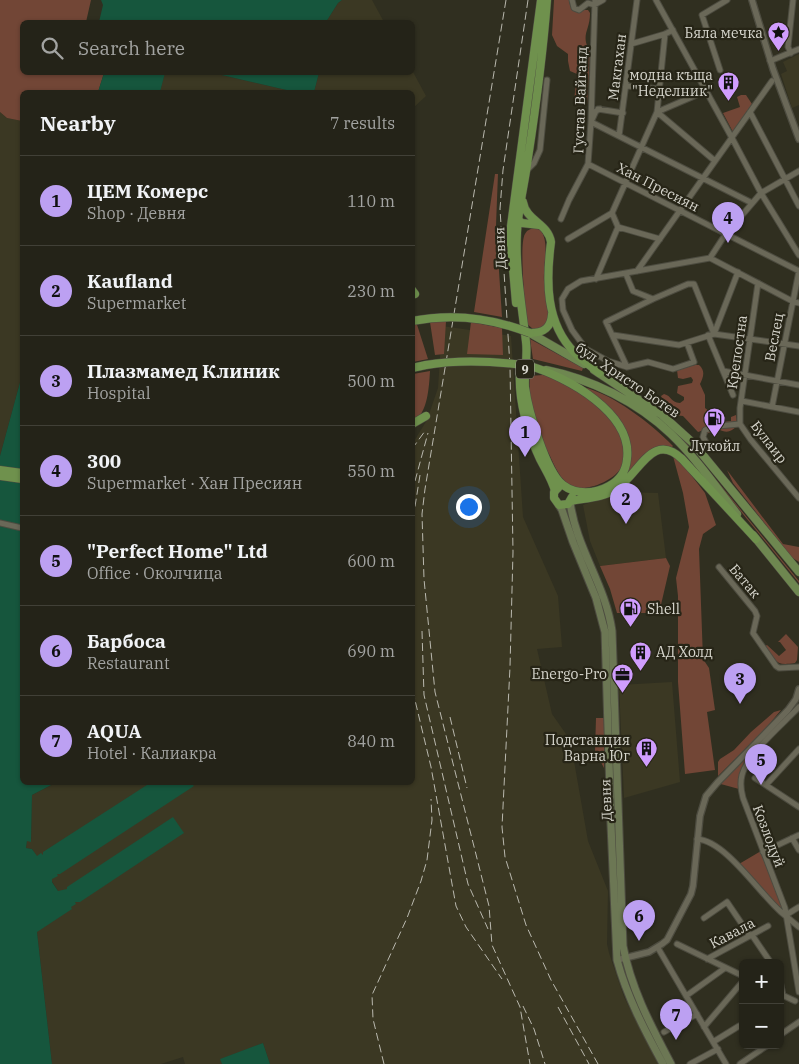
<!DOCTYPE html>
<meta charset="utf-8">
<style>
body{margin:0;font-family:"IBM Plex Serif",serif;background:#302f25;color:#f1f3f6}
.controls{position:absolute;right:15px;bottom:15px;display:grid;overflow:hidden;border-radius:8px;box-shadow:0 1px 4px #0004}
.controls button{width:45px;height:45px;display:grid;place-items:center;padding:0;border:0;border-bottom:1px solid #414037;background:#242318;color:#f1f3f6;font:25px sans-serif}
.you{position:absolute;left:468px;top:506px;width:18px;height:18px;margin:-12px;border:4px solid #fff;border-radius:50%;background:#1a73e8;box-shadow:0 0 0 8px #1a73e833}
.badge{display:grid;place-items:center;width:32px;height:32px;border-radius:50%;background:#bca0f2;color:#111;font-size:16px;font-weight:700}
.pin{position:absolute;translate:-50% -41px;filter:drop-shadow(0 1px 2px #0008)}
.pin::after{content:'';position:absolute;top:26px;width:18px;height:15px;background:inherit;clip-path:polygon(0 0,100% 0,50% 100%)}
.list{margin:0;padding:0;list-style:none}
h2{display:flex;justify-content:space-between;align-items:center;height:65px;margin:0;padding:0 20px;font-size:21px}
h2 small{font-size:16px;font-weight:400;color:#a3a4a2}
.list li{display:grid;grid-template-columns:32px 1fr auto;gap:15px;align-items:center;box-sizing:border-box;height:90px;padding:0 20px;border-top:1px solid #414037}
.list b{display:block;font-size:19px;white-space:nowrap}
.list p{margin:0;font-size:16px;white-space:nowrap;color:#a3a4a2}
.list em{font-size:16px;font-style:normal;color:#a3a4a2}
.icon{flex:none;width:28px;height:28px;fill:none;stroke:currentColor;stroke-width:2;stroke-linecap:round;stroke-linejoin:round}
.map{position:relative;flex:none;width:799px;height:1064px;overflow:hidden}
.search{position:absolute;background:#242318;box-shadow:0 1px 4px #0004;left:20px;top:20px;width:395px;height:55px;display:flex;align-items:center;gap:12px;box-sizing:border-box;padding:0 18px;border-radius:8px;color:#a3a4a2;font-size:19px}
.panel{position:absolute;background:#242318;box-shadow:0 1px 4px #0004;left:20px;top:90px;width:395px;height:695px;border-radius:8px}
.map>svg:first-child{display:block}
</style>
<div class="map">
<svg width="799" height="1064" viewBox="0 0 799 1064">
<rect width="100%" height="100%" fill="#302f20"/>
<path fill="#3b3823" d="M342,0H372L384,22H326L338,3Z
M799,54V105L792,108L781,74L787,71L783,62Z
M165,72L213,73L295,92H160Z
M413,72L426,96L413,108L412,92H314L319,73Z
M0,112L7,118L22,121V375L0,456Z
M442,326L511,336L523,517L558,596L562,647L537,649L552,714L573,744L574,761L588,841L608,891L607,944L609,953L624,997L658,1064H270L263,1043L221,1059L222,1064H185L183,1057L161,1064H52L37,932L58,891L32,849L26,848L27,841H31L32,795L55,783L412,782L413,443L427,420L438,388Z
M620,492L658,493L666,558L600,566L590,541L583,505Z
M672,682L680,782L624,798L619,685Z"/>
<path fill="#724636" d="M0,0H91L86,22H22V72L104,73L98,92H22V121L7,118L0,112Z
M554,0H569C570,8 572,10 580,12L584,10H588L590,13C590,32 580,34 590,52L587,105L574,101L577,74L570,71L568,61V54L557,46L552,35Z
M741,95H746L752,104L733,132L723,113L740,107L737,97Z
M495,174H498L496,225L502,317L474,312Z
M535,228L541,230C550,246 543,263 544,281C545,294 548,307 549,320L541,328L533,329L527,324L526,318C525,303 519,243 525,234C527,230 530,229 535,228Z
M412,309L428,359L413,362H412Z
M446,321L444,354L435,355L430,322Z
M471,322L502,328L503,355L467,354Z
M530,339L583,368L582,371L533,359Z
M695,365H699C706,371 703,378 700,384L705,395V408L709,411L713,420L723,422L731,421V417L736,415L737,426C730,433 726,433 718,429L706,434L701,431L698,432L683,416L674,415L667,410L661,396L664,394C672,396 670,402 680,403L684,400V397L677,393L678,386L692,383L693,380L691,377L683,379L678,378L677,370Z
M430,371C429,387 428,413 413,422V374Z
M530,376C536,376 543,374 548,376C555,377 563,383 569,386C597,401 632,428 623,464C619,478 589,492 575,487C562,484 555,467 550,456C537,433 527,402 530,376Z
M583,387C613,394 652,424 673,446L671,448L665,447L618,485C622,479 627,472 629,465C640,430 605,407 583,387Z
M613,389L658,416L683,439L799,581V583L694,454Z
M673,456L681,462L705,493L716,525L703,534L699,549L703,659L709,668L715,710L707,712L715,770L685,774L678,682V596L676,578L689,527L683,493Z
M727,470L783,544L799,547V562L791,557L784,548L733,483Z
M666,558L670,566L660,609L652,613H617L610,589L600,566Z
M786,634L798,647L797,660L795,663C775,666 777,662 765,646L767,645L779,656L786,650L780,642H778Z
M781,710L766,728L718,776V762L720,759L734,750L751,732L774,712Z
M596,718H604V768L595,751Z
M775,729L751,758L739,789L717,783Z
M761,851L782,907L781,909L739,864Z"/>
<path fill="#16563d" d="M101,0H342L338,3L326,22H99L103,5Z
M104,73V72L165,73L160,92H98Z
M213,73L319,72V73L314,92H295Z
M22,375V782L55,783L32,795L31,842L27,841L26,848L32,849L37,856L41,853L43,855V852L150,783H191L194,786L60,874H57L58,876L52,879V882L58,891L67,889V887L173,817L184,833L80,902H75L76,904L71,907L72,909L37,932L52,1064H0V456Z
M263,1043L270,1064H222L220,1059Z"/>
<g fill="none" stroke-linecap="round" stroke-linejoin="round">
<defs>
<path id="minor" d="M572,0L574,8L579,10L588,3L594,5L603,0
M656,0L732,138L761,193L799,255
M631,44L665,34L673,30
M791,53L788,47L793,0
M770,61L799,49
M720,70L702,15L727,0
M627,86L660,89
M706,91L657,112L715,161
M598,109L623,113
M600,109L596,111L591,122L752,203
M750,112L799,206
M619,136L637,0
M588,164L799,271
M527,170L534,163L540,150L547,80
M561,219L569,200L588,164L591,122L595,0
M618,227L660,239
M568,239L612,213
M710,258L725,235L761,193L799,171
M637,271L772,81
M626,274L633,291L653,299L688,284H694L714,334
M596,279L618,227L612,213L657,112L665,34
M714,334L738,272
M613,335L679,345L714,334L799,346
M708,335L733,395
M687,343L694,362L673,369L648,362L627,367L608,361L586,349L572,330L563,310L562,299L568,289L581,281L710,258L792,301L799,303
M627,367L606,322L653,299
M723,371L799,385
M742,401L799,412
M772,407L799,271
M740,424V408L758,283
M740,424L751,440L799,498
M709,448L703,437L705,430L718,426L740,424
M0,523L22,528
M719,567L755,611L757,616L753,633L776,666L779,668L799,667
M799,707C783,724 748,753 742,775C740,783 741,791 743,798L785,908L799,992
M755,778L799,807
M766,785L799,749
M792,838L799,850
M697,839C726,841 759,893 781,912C787,917 793,922 799,927
M763,852L799,835
M786,915L799,907
M704,918L727,902L750,936
M752,935L771,963
M677,944L743,976
M658,948L726,1064
M707,959L768,926
M780,981L783,995
M780,994L795,1001
M686,996L725,968
M704,1027L743,981
M664,1032L697,1014
M780,1035L799,1022
M713,1042L739,1026
M690,1064L718,1049
M740,1064L768,1045"/>
<path id="tertiary" d="M752,0L773,69L799,139
M617,960L649,952L662,944L667,940L691,894L693,886L700,816L706,796L717,783L788,710L796,699L799,689"/>
<path id="secondary" d="M570,502C576,548 606,586 612,631L623,946C631,989 651,1026 671,1064
M559,505L562,510L573,542L596,598L605,632L611,825L617,960C627,997 645,1031 663,1064"/>
<path id="primary" d="M530,333L584,364
M546,370C591,379 638,402 671,434C696,458 716,487 737,514
M594,370L662,415L693,443L799,572
M753,535L799,592"/>
<path id="trunk" d="M523,202C526,221 548,223 551,242C546,280 545,323 575,353C582,360 591,366 599,373
M516,218L522,223L539,225
M412,290L415,294
M516,303L511,246V226L541,0
M530,333C544,333 551,328 552,314
M530,366C567,377 633,413 627,459C626,471 620,480 609,486C595,494 576,495 563,485C546,472 528,410 525,387C524,372 528,357 526,342C522,306 515,269 517,233C518,208 525,183 528,158C536,106 543,53 547,0
M412,368L426,365
M520,372C518,400 528,434 540,459C545,469 552,479 555,491
M412,424L426,416
M0,470L22,473
M0,476L22,479
M558,488L554,492V498L559,505L568,504L572,497
M571,501C586,498 603,498 616,489C639,475 652,430 682,459L756,539"/>
</defs>
<use href="#minor" stroke="#4d4c40" stroke-width="7"/>
<use href="#tertiary" stroke="#4d4c40" stroke-width="8"/>
<use href="#secondary" stroke="#4d4c40" stroke-width="9"/>
<use href="#primary" stroke="#4d4c40" stroke-width="9"/>
<use href="#trunk" stroke="#4d4c40" stroke-width="9"/>
<use href="#minor" stroke="#6a6858" stroke-width="5"/>
<use href="#tertiary" stroke="#6a6858" stroke-width="5.5"/>
<use href="#secondary" stroke="#6c7754" stroke-width="7"/>
<use href="#primary" stroke="#6e8750" stroke-width="8"/>
<use href="#trunk" stroke="#6f914d" stroke-width="8"/>
<path stroke="#bab9af" stroke-width="1" stroke-dasharray="8 4" stroke-linecap="butt" d="M506,0L425,489L422,514L424,579L435,692L489,906L492,945L520,1007L530,1064
M528,0L503,170L500,209L510,366L513,552L510,667L502,827L505,857L526,925L551,980L598,1064
M412,449L425,431
M420,475L413,519L414,696L431,767L456,906L466,927L502,979
M415,481L428,433
M422,631L424,695L468,884L488,929
M450,717L467,788
M523,1006L534,1029L545,1064
M558,1007L589,1064
M384,1064L373,1019L372,995L407,918L421,881L427,860L432,820L431,799"/>
<defs>
<path id="trunk-bridge" d="M412,321C453,313 492,318 530,333
M426,365C461,359 495,361 530,366"/>
</defs>
<use href="#trunk-bridge" stroke="#4d4c40" stroke-width="9" stroke-linecap="butt"/>
<use href="#trunk-bridge" stroke="#6f914d" stroke-width="8"/>
</g>
<defs>
<symbol id="sight-pin" viewBox="-11 -11 22 30"><path d="M0 17L-7.5 6A9.5 9.5 0 1 1 7.5 6Z" fill="#d09dfe" stroke="#272517"/><path d="M0-6L1.8-2.2L6-1.7L2.9 1.2L3.7 5.4L0 3.3L-3.7 5.4L-2.9 1.2L-6-1.7L-1.8-2.2Z" fill="#111"/></symbol>
<symbol id="building-pin" viewBox="-11 -11 22 30"><path d="M0 17L-7.5 6A9.5 9.5 0 1 1 7.5 6Z" fill="#d09dfe" stroke="#272517"/><path d="M-4-6H4V6H1V3H-1V6H-4ZM-2.5-4.3h1.7v1.8h-1.7ZM.8-4.3h1.7v1.8H.8ZM-2.5-1h1.7V.8h-1.7ZM.8-1h1.7V.8H.8Z" fill="#111"/></symbol>
<symbol id="fuel-pin" viewBox="-11 -11 22 30"><path d="M0 17L-7.5 6A9.5 9.5 0 1 1 7.5 6Z" fill="#d09dfe" stroke="#272517"/><path d="M-5.5-6h7V0h2V4h1.3V-2.5L3-4.5l.8-.8L6-3V5H2.5V1h-1V6h-7ZM-4.2-4.7v3.2H.2V-4.7Z" fill="#111"/></symbol>
<symbol id="office-pin" viewBox="-11 -11 22 30"><path d="M0 17L-7.5 6A9.5 9.5 0 1 1 7.5 6Z" fill="#d09dfe" stroke="#272517"/><path d="M-6-3h4V-5.5h4V-3h4V5H-6ZM-1-4.5V-3h2v-1.5ZM-6 0V1H6V0Z" fill="#111"/></symbol>
</defs>
<g fill-rule="evenodd">
<use href="#sight-pin" x="766" y="20" width="25" height="34"/>
<use href="#building-pin" x="716" y="70" width="25" height="34"/>
<use href="#fuel-pin" x="702" y="406" width="25" height="34"/>
<use href="#fuel-pin" x="618" y="596" width="25" height="34"/>
<use href="#building-pin" x="628" y="640" width="25" height="34"/>
<use href="#office-pin" x="610" y="662" width="25" height="34"/>
<use href="#building-pin" x="634" y="736" width="25" height="34"/>
</g>
<g text-anchor="middle" dominant-baseline="central" stroke-width="4.5" stroke-linejoin="round" paint-order="stroke">
<rect fill="#272517" stroke="#a2a196" stroke-width="1" x="516" y="359.5" width="18" height="19" rx="4"/>
<g font-size="12" font-weight="bold" fill="#d7d6cd">
<text x="525" y="369">9</text>
</g>
<g font-size="14" fill="#d7d6cd" stroke="#272517" text-anchor="end">
<text x="763" y="33">Бяла мечка</text>
<text x="713" y="75">модна къща<tspan x="713" dy="16">"Неделник"</tspan></text>
<text x="715" y="446" text-anchor="middle">Лукойл</text>
<text x="647" y="609" text-anchor="start">Shell</text>
<text x="656" y="652" text-anchor="start">АД Холд</text>
<text x="607" y="674">Energo-Pro</text>
<text x="630" y="740">Подстанция<tspan x="630" dy="16">Варна Юг</tspan></text>
</g>
<g font-size="14" fill="#d7d6cd" stroke="#272517">
<text transform="translate(617 67) rotate(-83)">Макгахан</text>
<text transform="translate(580 100) rotate(-88)">Густав Вайганд</text>
<text transform="translate(658 187) rotate(27)">Хан Пресиян</text>
<text transform="translate(500 248) rotate(-92)">Девня</text>
<text transform="translate(774 337) rotate(-79)">Веслец</text>
<text transform="translate(737 352) rotate(-82)">Крепостна</text>
<text transform="translate(628 380) rotate(34)">бул. Христо Ботев</text>
<text transform="translate(769 442) rotate(52)">Булаир</text>
<text transform="translate(745 581) rotate(50)">Батак</text>
<text transform="translate(606 800) rotate(-92)">Девня</text>
<text transform="translate(769 836) rotate(69)">Козлодуй</text>
<text transform="translate(732 933) rotate(-28)">Кавала</text>
</g>
</g>
</svg>
<div class="controls">
<button>+</button>
<button>−</button>
</div>
<div class="you"></div>
<div class="pin badge" style="left:525px;top:457px">1</div>
<div class="pin badge" style="left:626px;top:524px">2</div>
<div class="pin badge" style="left:740px;top:704px">3</div>
<div class="pin badge" style="left:728px;top:243px">4</div>
<div class="pin badge" style="left:761px;top:785px">5</div>
<div class="pin badge" style="left:639px;top:941px">6</div>
<div class="pin badge" style="left:676px;top:1040px">7</div>
<div class="search"><svg class="icon" aria-label="search" viewBox="0 0 24 24"><circle cx="10" cy="10" r="6"/><path d="M15 15l6 6"/></svg>Search here</div>
<section class="panel">
<h2>Nearby<small>7 results</small></h2>
<ul class="list">
<li><span class="badge">1</span><div><b>ЦЕМ Комерс</b><p>Shop · Девня</p></div><em>110 m</em></li>
<li><span class="badge">2</span><div><b>Kaufland</b><p>Supermarket</p></div><em>230 m</em></li>
<li><span class="badge">3</span><div><b>Плазмамед Клиник</b><p>Hospital</p></div><em>500 m</em></li>
<li><span class="badge">4</span><div><b>300</b><p>Supermarket · Хан Пресиян</p></div><em>550 m</em></li>
<li><span class="badge">5</span><div><b>&quot;Perfect Home&quot; Ltd</b><p>Office · Околчица</p></div><em>600 m</em></li>
<li><span class="badge">6</span><div><b>Барбоса</b><p>Restaurant</p></div><em>690 m</em></li>
<li><span class="badge">7</span><div><b>AQUA</b><p>Hotel · Калиакра</p></div><em>840 m</em></li>
</ul>
</section>
</div>
